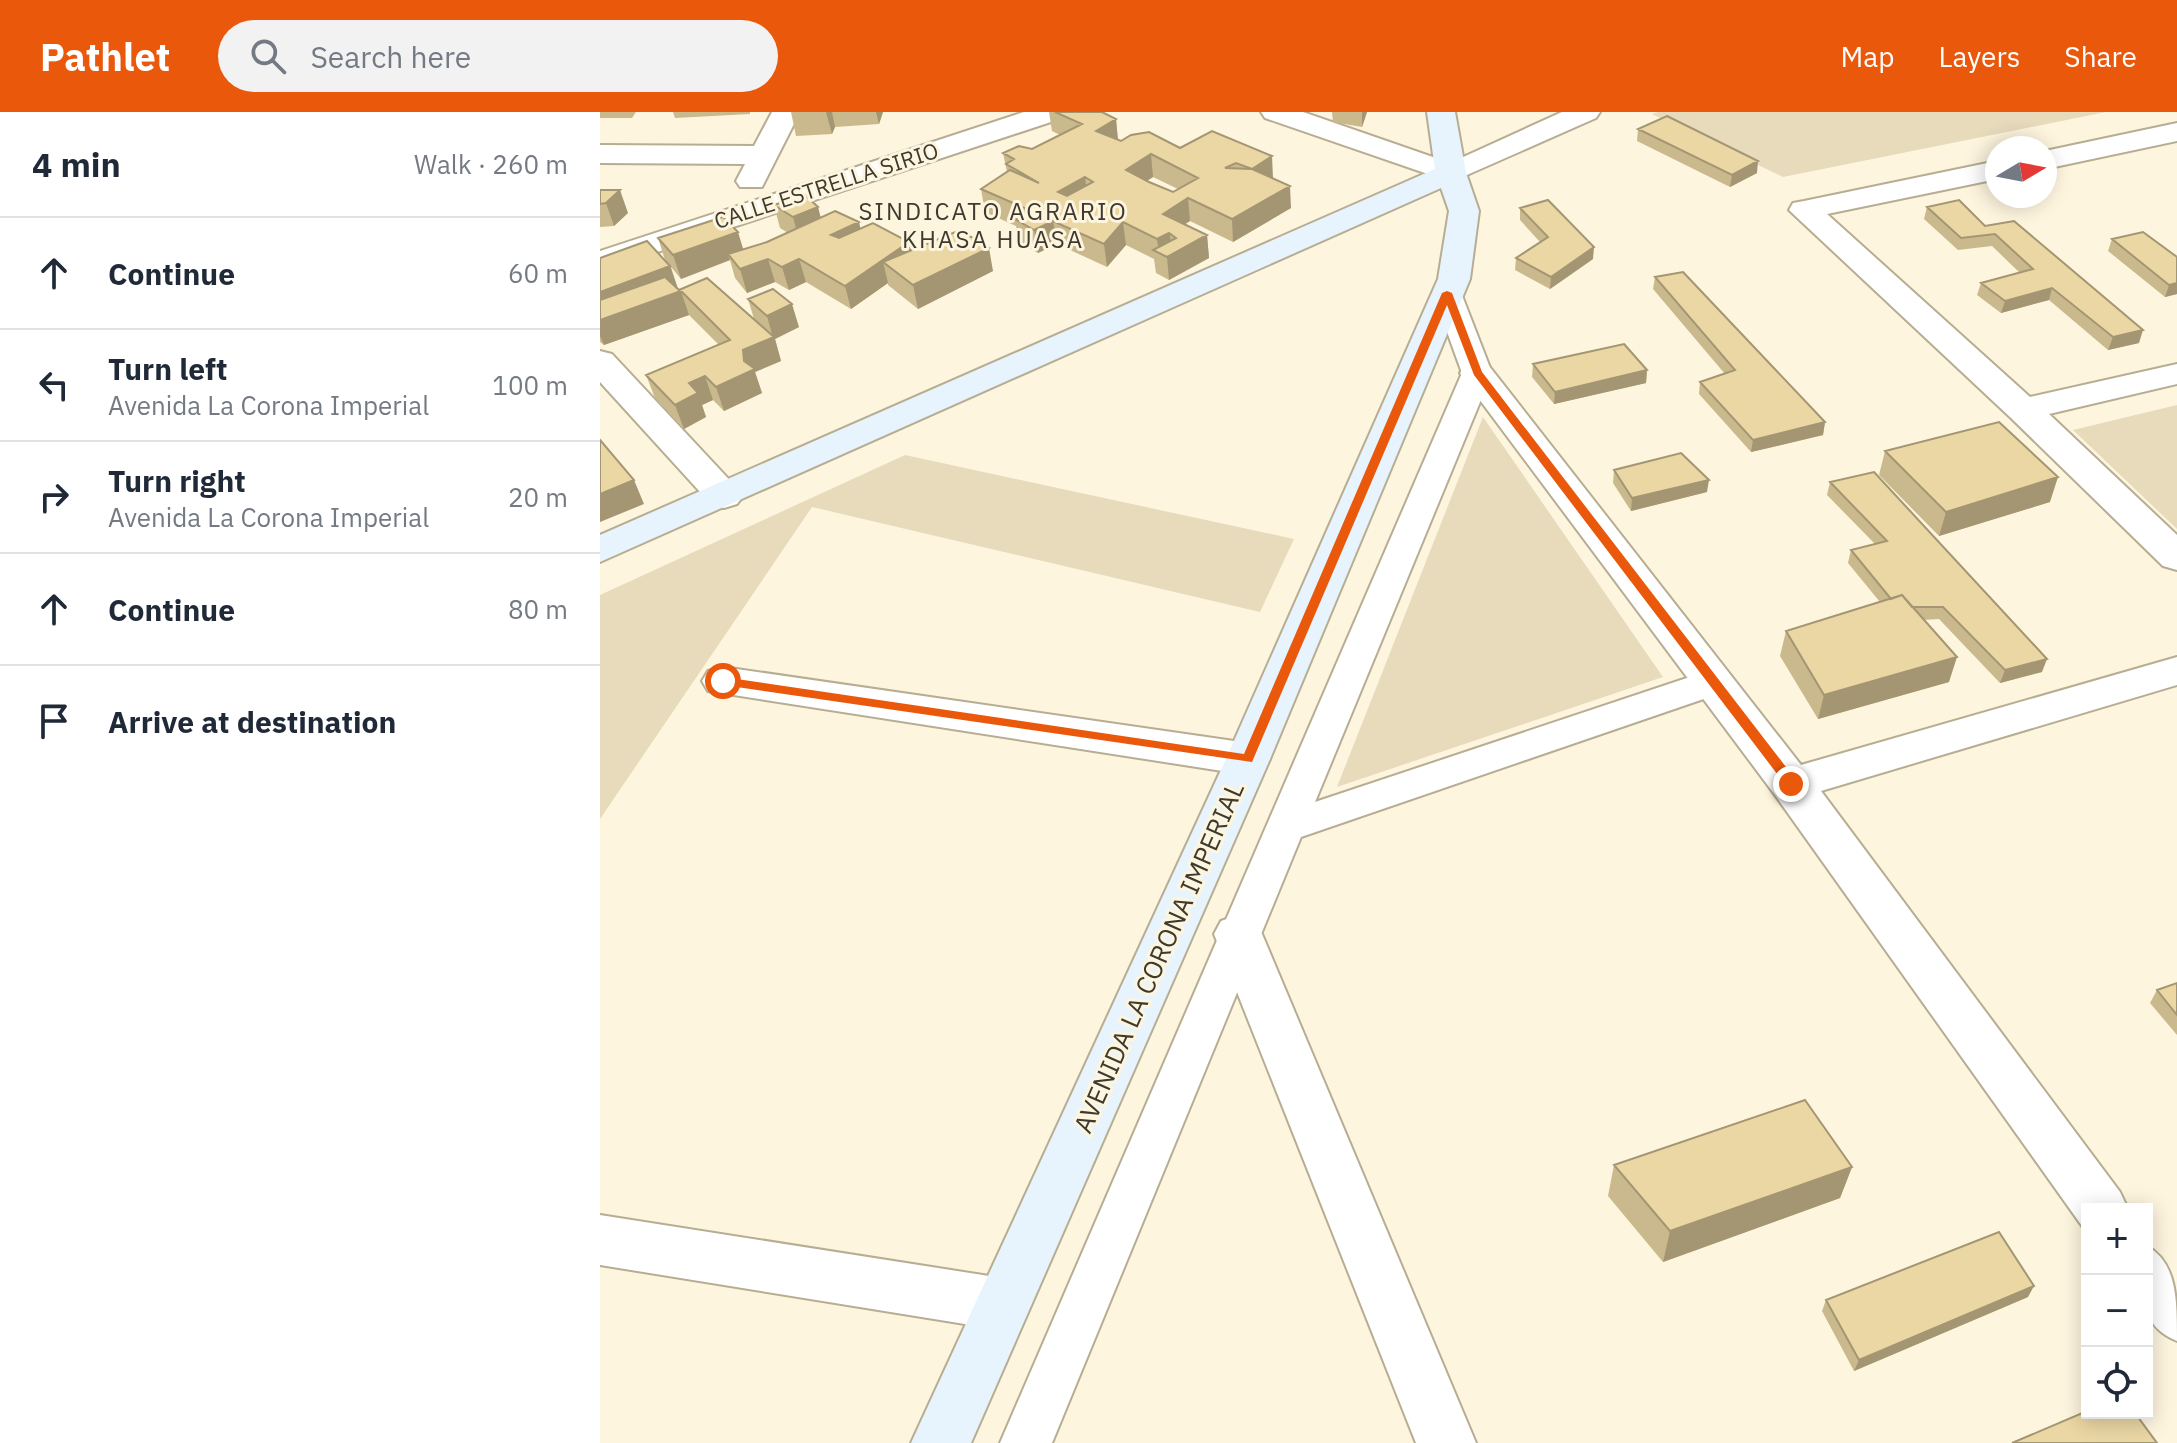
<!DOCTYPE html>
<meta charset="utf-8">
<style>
body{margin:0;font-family:"IBM Plex Sans",sans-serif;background:#f2f2f3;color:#1f2937}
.controls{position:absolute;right:24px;bottom:24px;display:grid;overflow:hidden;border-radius:0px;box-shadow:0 4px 20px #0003}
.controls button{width:72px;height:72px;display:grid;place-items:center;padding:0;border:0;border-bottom:2px solid #e0e1e3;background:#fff;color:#1f2937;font:40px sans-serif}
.compass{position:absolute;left:1385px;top:24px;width:72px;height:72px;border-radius:50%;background:#fff;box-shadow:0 4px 20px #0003;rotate:80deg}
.stop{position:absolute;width:24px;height:24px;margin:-18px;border:6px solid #ea580c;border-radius:50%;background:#fff}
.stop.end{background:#ea580c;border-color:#fff;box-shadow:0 2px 8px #0008}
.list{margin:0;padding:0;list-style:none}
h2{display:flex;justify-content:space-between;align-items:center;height:104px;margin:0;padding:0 32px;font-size:34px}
h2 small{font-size:26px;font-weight:400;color:#747a83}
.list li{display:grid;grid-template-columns:52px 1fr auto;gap:24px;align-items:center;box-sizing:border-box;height:112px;padding:0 32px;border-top:2px solid #e0e1e3}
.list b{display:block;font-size:30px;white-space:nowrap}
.list p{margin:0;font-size:26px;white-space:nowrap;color:#747a83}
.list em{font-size:26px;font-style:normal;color:#747a83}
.icon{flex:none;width:44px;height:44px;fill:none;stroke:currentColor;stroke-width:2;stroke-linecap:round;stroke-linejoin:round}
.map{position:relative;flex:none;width:1577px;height:1331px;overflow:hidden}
header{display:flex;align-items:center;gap:48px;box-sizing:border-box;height:112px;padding:0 40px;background:#ea580c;color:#fff}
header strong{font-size:38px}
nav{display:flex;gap:44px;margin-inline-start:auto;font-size:28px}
.search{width:560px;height:72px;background:#f2f2f3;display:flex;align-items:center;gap:20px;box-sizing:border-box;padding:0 28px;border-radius:44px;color:#747a83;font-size:30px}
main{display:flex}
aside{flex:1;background:#fff}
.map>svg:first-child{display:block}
</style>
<header>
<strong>Pathlet</strong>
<div class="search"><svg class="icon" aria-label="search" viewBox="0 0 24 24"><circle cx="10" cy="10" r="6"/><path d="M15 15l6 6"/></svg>Search here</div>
<nav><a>Map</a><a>Layers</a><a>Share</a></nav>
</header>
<main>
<aside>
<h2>4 min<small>Walk · 260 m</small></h2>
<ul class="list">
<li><svg class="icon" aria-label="ahead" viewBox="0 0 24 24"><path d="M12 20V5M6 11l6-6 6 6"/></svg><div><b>Continue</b></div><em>60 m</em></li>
<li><svg class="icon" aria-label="left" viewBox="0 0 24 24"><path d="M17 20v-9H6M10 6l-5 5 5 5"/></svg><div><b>Turn left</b><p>Avenida La Corona Imperial</p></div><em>100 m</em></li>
<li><svg class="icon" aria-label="right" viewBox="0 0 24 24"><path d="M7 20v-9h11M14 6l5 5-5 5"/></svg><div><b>Turn right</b><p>Avenida La Corona Imperial</p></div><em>20 m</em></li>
<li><svg class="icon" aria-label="ahead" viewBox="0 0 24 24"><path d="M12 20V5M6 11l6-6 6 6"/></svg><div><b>Continue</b></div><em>80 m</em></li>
<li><svg class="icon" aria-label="arrive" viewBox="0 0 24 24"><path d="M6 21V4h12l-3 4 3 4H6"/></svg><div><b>Arrive at destination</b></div></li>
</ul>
</aside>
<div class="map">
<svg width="1577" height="1331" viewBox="0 0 1577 1331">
<rect width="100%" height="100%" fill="#fdf5de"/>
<path fill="#e7dbbc" d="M1058,0H1506L1183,65L1052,2Z
M1577,293V417L1473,318Z
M883,305L1063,565L737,675Z
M305,343L694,427L660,500L212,395L0,707V483Z"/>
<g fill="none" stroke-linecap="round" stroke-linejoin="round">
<defs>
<path id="lane" d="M847,173L857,175L861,181L892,261L715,690L1111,558L1124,562L1129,571L1124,580L701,725L452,1331H400L862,261L833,181L837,175Z"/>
<path id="street" d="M172,0H200L162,75H140L136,69L145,52L0,51V33L154,34Z
M424,0H467L463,6L0,159V139Z
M661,0H703L850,51L962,0H1000L996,6L851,70L665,6Z
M1577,11V29L1445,57V39Z
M1397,49V67L1227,102L1430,285L1577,252V272L1449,302L1577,423V458L1563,454L1410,305L1189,98L1193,91L1204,89Z
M0,239L12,242L137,376L143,384L137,392L124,396L111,392L0,270Z
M877,251L889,254L1201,653L1577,545V573L1221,679L1520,1080L1528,1097H1487V1116L1482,1114L1175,683L865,268L860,261L865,254Z
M123,555L648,631L663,636L670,647L663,658L648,663L108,579L102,569L108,559Z
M638,803L655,809L662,822L876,1331H816L614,822L621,809Z
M0,1103L402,1166L422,1173L430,1192L422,1211L402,1218L0,1153Z
M1547,1134C1577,1151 1577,1187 1577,1229C1533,1211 1547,1175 1547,1134Z"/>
<path id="secondary" d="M827,0H855L866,61L879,99L870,167L670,647L371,1331H311L626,647L838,167L849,99L841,76L0,450V423L835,57Z"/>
</defs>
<use href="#lane" stroke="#b7ad93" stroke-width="4"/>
<use href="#street" stroke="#b7ad93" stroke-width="4"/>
<use href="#secondary" stroke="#b7ad93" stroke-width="4"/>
<use href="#lane" fill="#fff" fill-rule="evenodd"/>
<use href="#street" fill="#fff" fill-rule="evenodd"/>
<use href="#secondary" fill="#e7f4fd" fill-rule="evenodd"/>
</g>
<path fill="#cab98d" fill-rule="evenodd" d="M0,0H36L32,6H0Z
M73,0H150V2L75,6Z
M191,0H283L279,12L235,15L232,22L196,24Z
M449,0H502L516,7L518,28L521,29L580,36L612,19L673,66L691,96L633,130L590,109L585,112L607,123L609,146L569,168L556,161L554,147L526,133L507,155L457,132L438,141L419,130L416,114L385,100L381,77L407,60L403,41L432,37L460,23L452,19ZM553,65L578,77L573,80L547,69Z
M732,0H767L762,15L733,10Z
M1038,17L1157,61L1130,75L1037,29Z
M0,78L28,101L14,114L0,115Z
M174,93L218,95L220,106L309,130L311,138L393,159L318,197L288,173V171L251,197L206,170L189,178L175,170L147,181L135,166L130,148L81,167L71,155L78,177L154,207L148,187L199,215L175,227L181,249L155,260L162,281L124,299L113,288L102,293L106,305L84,317L55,286L46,263L119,233L89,203L4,233L0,230V146L65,148L58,126L143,138L167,130L188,121L180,116Z
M1327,95L1385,114L1539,231L1508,238L1449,188L1401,201L1377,183L1381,171L1420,161L1392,134L1358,138L1324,107Z
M920,96L993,147L950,177L915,158L916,146L940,130L920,108Z
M1512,127L1577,145V182L1565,185L1508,139Z
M1055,165L1225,310L1223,323L1151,340L1099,282L1100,270L1125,262L1053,177Z
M933,252L1047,258L1046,271L954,292L932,265Z
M1285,339L1450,390L1339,424L1279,363Z
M1014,358L1107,380L1031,399L1013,371Z
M1230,370L1442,560L1400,571L1339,507L1323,508L1349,570L1218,607L1180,544L1186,519L1280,490L1248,451L1251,438L1275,432L1227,383Z
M1577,871V923L1550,891L1557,878Z
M1014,1053L1252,1055L1240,1086L1063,1150L1008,1084Z
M1428,1185L1254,1259L1222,1199L1226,1188Z"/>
<path fill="#a49673" d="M226,0H232L235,15L232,22Z
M276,0H283L279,12Z
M762,0H767L762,15Z
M516,7L518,29L496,19Z
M551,42L553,65L529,80L526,58Z
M672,44L673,66L652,57Z
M1158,49L1157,61L1130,75L1132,63Z
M485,65L488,88L461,103L458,80Z
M690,74L691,96L633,130L632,107Z
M20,78L28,101L14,114L6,91Z
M588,86L590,109L570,122L572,142L607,123L609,146L569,168L567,145L559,141L557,127L563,102Z
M218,95L224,118L199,128L193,105Z
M453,109L457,132L438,141L434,118Z
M259,110L264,133L237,146L231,123Z
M523,110L526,133L507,155L504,132Z
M138,120L145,143L128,142L130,148L81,167L73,143Z
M309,130L314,153L283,150L288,171L251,197L245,174Z
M994,135L993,147L950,177L951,165Z
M389,136L393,159L318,197L313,173Z
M168,147L175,170L147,181L140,157Z
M199,147L206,170L189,178L182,155Z
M70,154L78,177L0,207V180Z
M1577,171V182L1565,185L1569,173Z
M1452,176L1449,188L1401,201L1405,189Z
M81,179L89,203L4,233L0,224V208Z
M192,192L199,215L175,227L181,249L155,260L162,281L124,299L116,275L144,249L143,238L173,226L167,204Z
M1543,218L1539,231L1508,238L1513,225Z
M1047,258L1046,271L954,292L955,280Z
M105,264L113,288L102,293L106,305L84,317L75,293L89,271Z
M1225,310L1223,323L1151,340L1153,328Z
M1458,365L1450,390L1339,424L1346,400Z
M34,368L44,392L0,410V382Z
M1109,368L1107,380L1031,399L1032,386Z
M1357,545L1349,570L1218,607L1224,583Z
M1447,547L1442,560L1400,571L1405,558Z
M1252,1055L1240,1086L1063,1150L1070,1119Z
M1434,1174L1428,1185L1254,1259L1259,1248Z"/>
<path fill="#ebd7a4" stroke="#a49673" stroke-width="2" fill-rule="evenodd" d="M455,0H502L516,7L496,19L521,29L531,23L549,20L580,36L612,19L672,44L652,57L636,51L625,56L652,57L690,74L632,107L588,86L563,102L607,123L567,145L553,138L576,126L569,121L557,127L523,110L504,132L453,109L434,118L415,107L429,98L381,77L410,58L439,71L406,52L414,47L403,41L419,34L432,37L482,12ZM551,42L598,66L573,80L549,70L526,58ZM485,65L493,70L467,84L458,80Z
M1067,4L1158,49L1132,63L1038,17Z
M0,78H20L6,91L0,92Z
M204,82L218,95L193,105L174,93Z
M948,88L994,135L951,165L916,146L948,125L920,96Z
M1359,88L1385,114L1414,109L1543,218L1513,225L1452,176L1405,189L1381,171L1433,157L1395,122L1361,126L1327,95Z
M235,99L259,110L231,123L239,126L273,111L309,130L245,174L199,147L182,155L168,147L140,157L128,142L167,130Z
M123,105L138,120L73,143L58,126Z
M360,118L389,136L313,173L283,150Z
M1543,120L1577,145V171L1569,173L1512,127Z
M47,129L70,154L0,180V146Z
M1083,160L1225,310L1153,328L1100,270L1135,258L1055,165Z
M65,165L79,178L107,166L174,225L143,238L144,249L155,257L116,275L105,264L89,271L98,281L75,293L46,263L130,228L81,179L0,208V188Z
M173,177L192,192L167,204L148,187Z
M1024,232L1047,258L955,280L933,252Z
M1399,310L1458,365L1346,400L1285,339Z
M0,328L34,368L0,382Z
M1081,341L1109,368L1032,386L1014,358Z
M1274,360L1447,547L1405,558L1343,495H1312L1302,483L1291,487L1251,438L1287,429L1230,370Z
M1302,483L1357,545L1224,583L1186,519Z
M1577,871V903L1557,878Z
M1205,988L1252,1055L1070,1119L1014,1053Z
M1399,1120L1434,1174L1259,1248L1226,1188Z
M1487,1299V1301H1535L1557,1331H1412Z"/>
<path fill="#ea580c" d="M847,179L852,181L882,260L1196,668V675H1187L874,263L847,193L652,650L123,573L117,569L123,565L644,642L842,181Z"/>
<g text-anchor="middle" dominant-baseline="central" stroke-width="6" stroke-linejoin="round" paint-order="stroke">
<g font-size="22" fill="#3e3a2f" stroke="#fdf5de">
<text transform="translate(226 73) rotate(-18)">CALLE ESTRELLA SIRIO</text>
</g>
<g font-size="24" letter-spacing="2" fill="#3e3a2f" stroke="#fdf5de">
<text x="393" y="99">SINDICATO AGRARIO<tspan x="393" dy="28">KHASA HUASA</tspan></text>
</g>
<g font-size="26" fill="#3e3a2f" stroke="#fdf5de">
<text transform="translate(558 845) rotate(-66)">AVENIDA LA CORONA IMPERIAL</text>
</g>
</g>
</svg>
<div class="controls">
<button>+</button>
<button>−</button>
<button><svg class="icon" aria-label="locate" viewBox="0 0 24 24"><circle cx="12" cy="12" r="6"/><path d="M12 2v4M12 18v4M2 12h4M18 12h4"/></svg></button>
</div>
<svg class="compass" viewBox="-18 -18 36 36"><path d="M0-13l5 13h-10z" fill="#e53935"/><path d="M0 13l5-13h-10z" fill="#747a83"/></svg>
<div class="stop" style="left:123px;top:569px"></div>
<div class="stop end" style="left:1191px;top:672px"></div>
</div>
</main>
